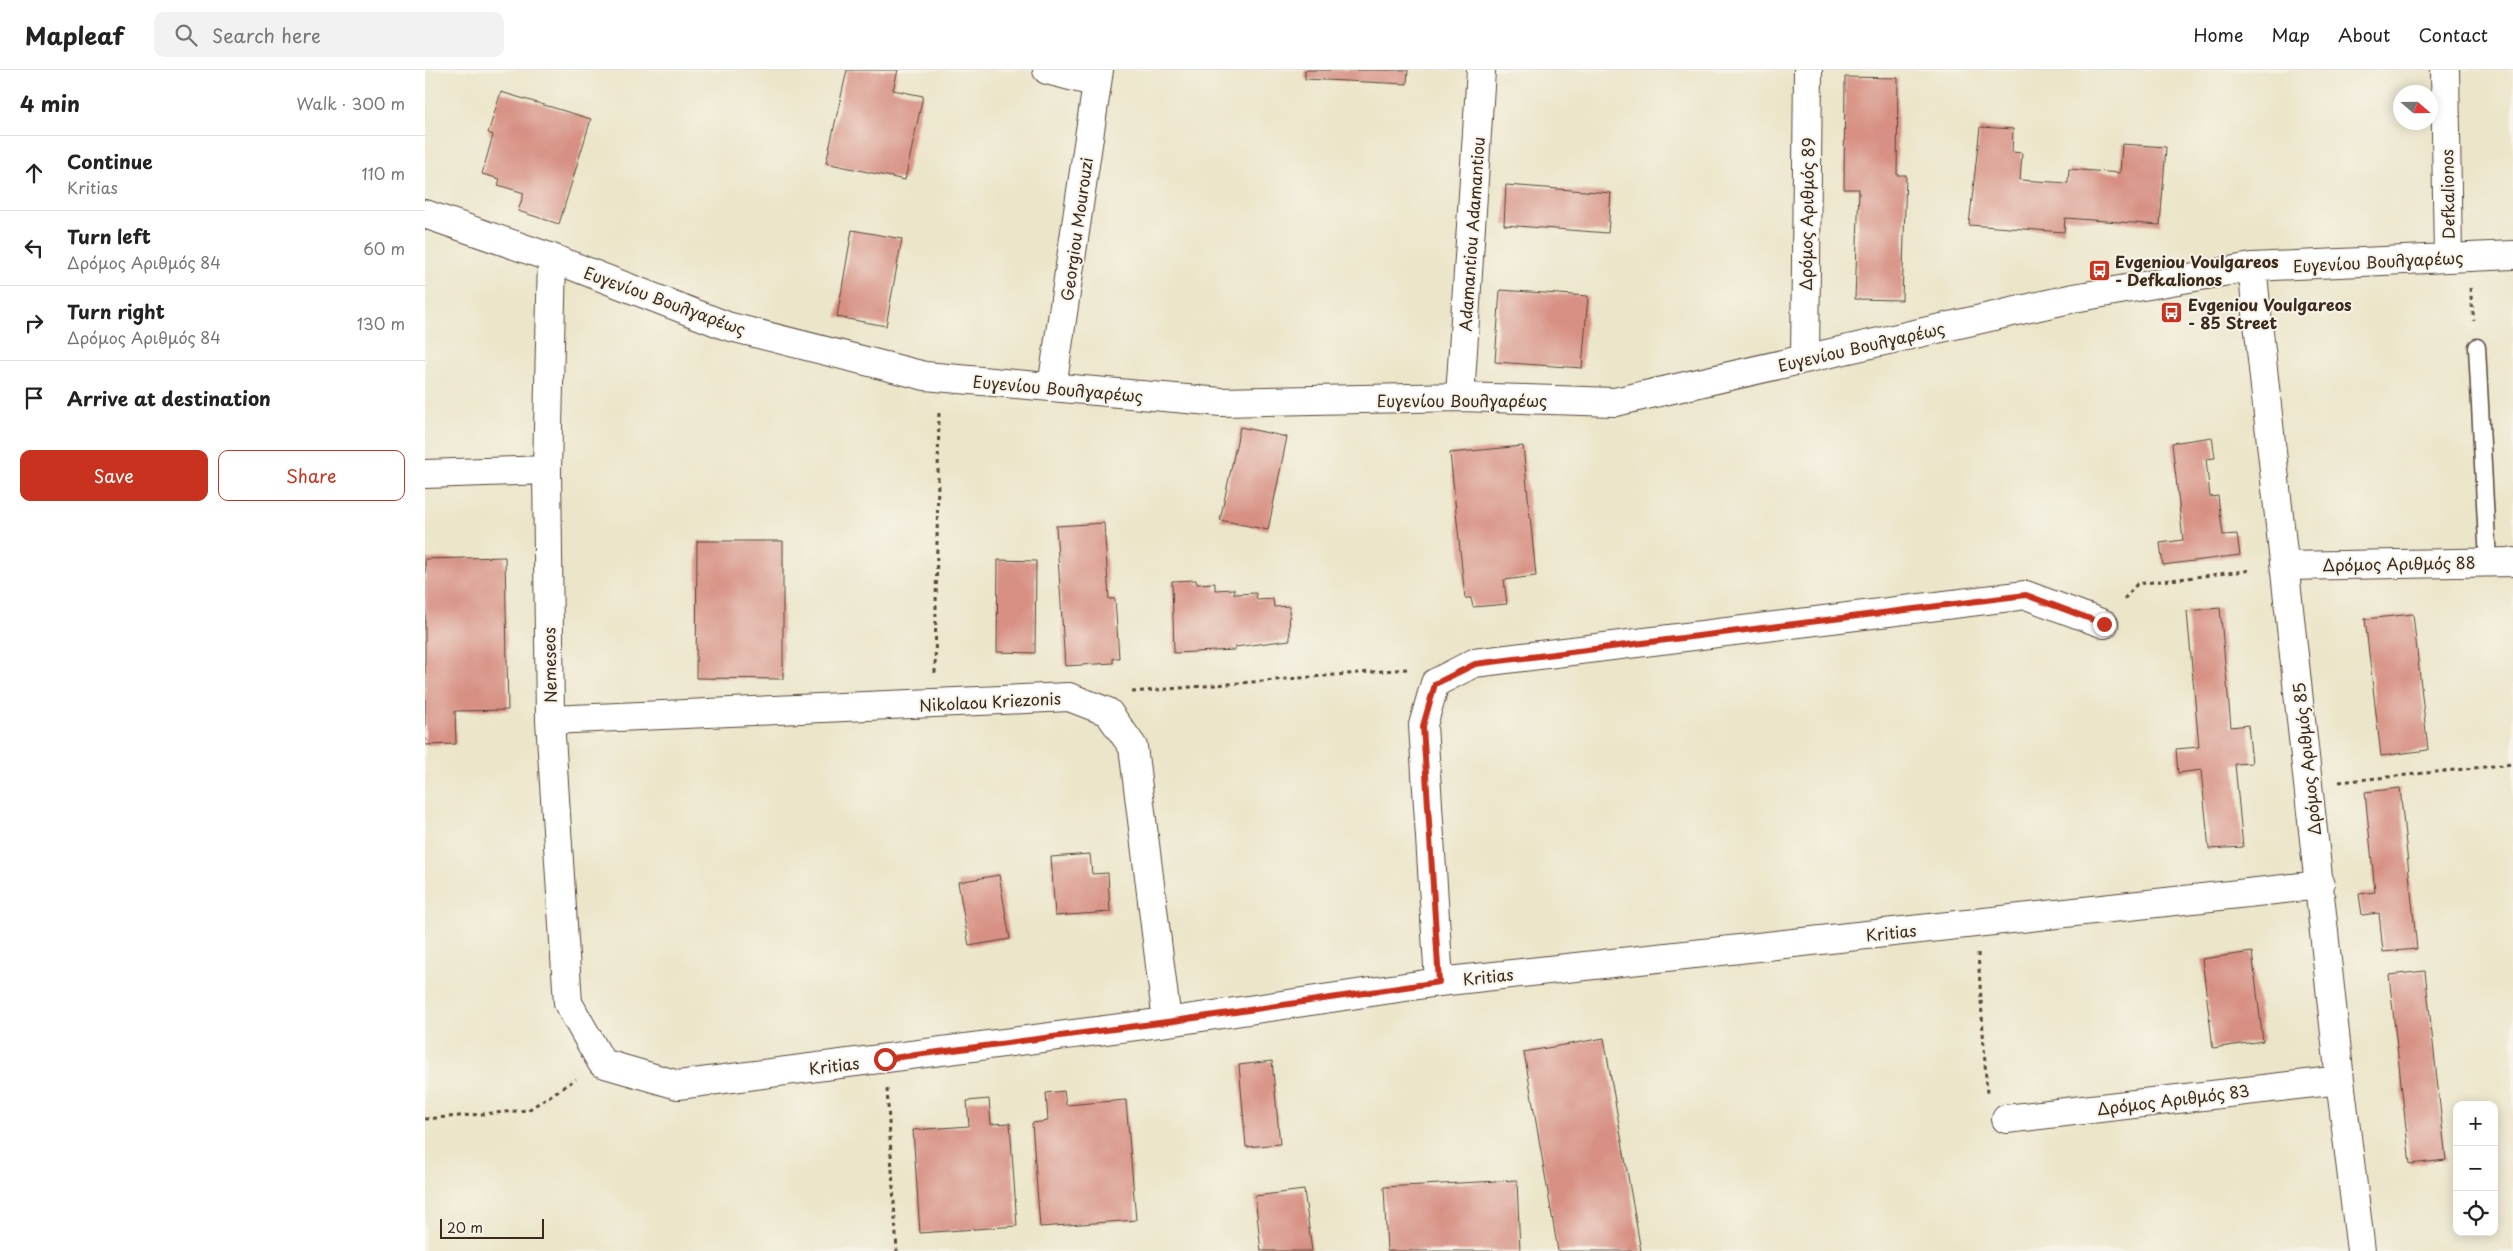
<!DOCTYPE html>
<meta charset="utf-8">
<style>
body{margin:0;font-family:"Playpen Sans",sans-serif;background:#f2f2f2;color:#222}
.controls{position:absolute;right:15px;bottom:15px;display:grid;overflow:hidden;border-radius:10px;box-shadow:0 2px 12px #0003}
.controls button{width:45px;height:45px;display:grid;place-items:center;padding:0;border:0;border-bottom:1px solid #e0e0e0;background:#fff;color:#222;font:25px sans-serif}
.compass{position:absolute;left:1968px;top:15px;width:45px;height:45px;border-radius:50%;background:#fff;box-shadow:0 2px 12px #0003;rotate:110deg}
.scale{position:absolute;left:15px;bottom:12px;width:104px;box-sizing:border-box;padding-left:5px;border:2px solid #3b2a1e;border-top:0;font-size:14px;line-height:18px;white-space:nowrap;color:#3b2a1e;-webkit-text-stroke:4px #f7f3e8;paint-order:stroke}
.stop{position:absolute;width:15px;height:15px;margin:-11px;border:4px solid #c8321e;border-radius:50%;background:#fff}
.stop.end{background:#c8321e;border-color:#fff;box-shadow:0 1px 5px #0008}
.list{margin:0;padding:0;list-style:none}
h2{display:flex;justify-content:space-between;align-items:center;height:65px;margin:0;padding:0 20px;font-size:21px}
h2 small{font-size:16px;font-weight:400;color:#767676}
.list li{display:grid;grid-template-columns:32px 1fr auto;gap:15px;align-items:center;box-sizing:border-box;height:75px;padding:0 20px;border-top:1px solid #e0e0e0}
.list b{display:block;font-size:19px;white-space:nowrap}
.list p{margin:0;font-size:16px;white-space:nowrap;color:#767676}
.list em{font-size:16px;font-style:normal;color:#767676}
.actions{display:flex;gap:10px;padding:15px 20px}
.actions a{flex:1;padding:11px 0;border:1px solid #c8321e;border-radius:10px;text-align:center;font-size:18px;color:#c8321e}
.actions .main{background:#c8321e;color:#fff}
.icon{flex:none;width:28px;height:28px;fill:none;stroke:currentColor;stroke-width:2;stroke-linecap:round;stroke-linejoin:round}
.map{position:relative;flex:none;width:2088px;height:1181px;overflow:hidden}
header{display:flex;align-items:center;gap:30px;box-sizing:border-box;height:70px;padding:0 25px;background:#fff;border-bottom:1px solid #e0e0e0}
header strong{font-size:24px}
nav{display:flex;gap:28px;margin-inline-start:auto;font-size:18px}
.search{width:350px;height:45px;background:#f2f2f2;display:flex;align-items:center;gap:12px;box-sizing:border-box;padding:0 18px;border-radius:10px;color:#767676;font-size:19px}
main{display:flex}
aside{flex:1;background:#fff}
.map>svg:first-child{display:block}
</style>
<header>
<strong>Mapleaf</strong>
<div class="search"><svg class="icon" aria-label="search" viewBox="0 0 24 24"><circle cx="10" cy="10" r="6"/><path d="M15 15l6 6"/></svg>Search here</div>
<nav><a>Home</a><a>Map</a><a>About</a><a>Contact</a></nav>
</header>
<main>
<aside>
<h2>4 min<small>Walk · 300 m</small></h2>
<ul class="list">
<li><svg class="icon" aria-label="ahead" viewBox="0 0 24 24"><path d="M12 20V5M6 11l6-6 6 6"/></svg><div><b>Continue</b><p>Kritias</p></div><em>110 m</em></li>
<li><svg class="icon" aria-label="left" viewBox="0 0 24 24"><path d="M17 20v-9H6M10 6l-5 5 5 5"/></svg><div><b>Turn left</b><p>Δρόμος Αριθμός 84</p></div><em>60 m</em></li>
<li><svg class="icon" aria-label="right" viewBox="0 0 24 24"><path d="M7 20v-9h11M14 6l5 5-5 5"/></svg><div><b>Turn right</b><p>Δρόμος Αριθμός 84</p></div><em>130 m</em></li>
<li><svg class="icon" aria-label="arrive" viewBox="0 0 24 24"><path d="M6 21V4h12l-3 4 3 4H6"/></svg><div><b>Arrive at destination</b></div></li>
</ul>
<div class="actions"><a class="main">Save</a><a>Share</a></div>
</aside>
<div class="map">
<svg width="2088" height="1181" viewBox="0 0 2088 1181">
<rect width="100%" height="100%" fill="#f7f3e8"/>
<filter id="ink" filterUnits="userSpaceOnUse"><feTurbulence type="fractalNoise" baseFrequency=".02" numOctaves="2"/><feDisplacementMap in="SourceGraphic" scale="10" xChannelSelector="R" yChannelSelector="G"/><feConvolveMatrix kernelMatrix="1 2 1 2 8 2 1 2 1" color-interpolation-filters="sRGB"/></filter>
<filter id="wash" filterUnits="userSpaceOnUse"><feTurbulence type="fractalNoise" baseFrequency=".0096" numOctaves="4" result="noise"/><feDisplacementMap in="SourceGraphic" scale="20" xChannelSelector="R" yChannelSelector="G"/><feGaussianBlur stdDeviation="1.12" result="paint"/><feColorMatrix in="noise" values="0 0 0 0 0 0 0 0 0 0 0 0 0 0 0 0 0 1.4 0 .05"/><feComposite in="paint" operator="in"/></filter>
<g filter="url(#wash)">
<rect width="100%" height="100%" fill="#ebe5c9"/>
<g id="blocks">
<path fill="#d79083" d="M422,0H473L468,20L498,26L480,110L401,93Z
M880,0H983L982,14L880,9Z
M1420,7L1473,8L1472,105H1481L1477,230L1430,229L1434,119H1419Z
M76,22L166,49L134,154L93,141L99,123L73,115L75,109L57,104L68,65L63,63Z
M1555,57L1588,59L1587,82L1597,83L1595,110L1643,113L1644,99L1695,103L1697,74L1741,77L1735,155L1640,148L1639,162L1544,155Z
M1081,115L1186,123L1183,163L1079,155Z
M427,160L477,169L461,256L412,247Z
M1075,220L1163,226L1157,298L1070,292Z
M815,357L862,367L843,460L795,450Z
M1787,367L1790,388L1781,389L1785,427L1793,426L1798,465L1812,464L1815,485L1738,495L1735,473L1758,470L1747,373Z
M1098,376L1111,506L1079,510L1082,534L1048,537L1046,528H1040L1025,383Z
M679,453L684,529H690L694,588H688V593L640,596L631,456Z
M272,471H358V609L271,608Z
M80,487L83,640L30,641L31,674L0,675V489Z
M573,490L611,491L610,583L572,582Z
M771,510L772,514L790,513V520L809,519V524L831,523L832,530L848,529L849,537L864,536L865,570L810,577V580L749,583L747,511Z
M1795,538L1806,657L1823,655L1827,693L1810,694L1818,777L1784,779L1776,700L1753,703L1751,679L1774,677L1762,541Z
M1988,544L2003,680L1956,686L1940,549Z
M1975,718L1992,879L1958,882L1954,843L1937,845L1934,824L1950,822L1940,722Z
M665,784L667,804L683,803L685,842L630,846L626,787Z
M574,805L585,869L544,876L533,812Z
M1827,882L1838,971L1788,978L1777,889Z
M2000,901L2021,1090L1985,1094L1964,905Z
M1179,968L1216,1181H1133L1099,982Z
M847,991L855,1074L821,1077L814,995Z
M639,1021L641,1035L701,1030L711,1150L615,1157L607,1053L623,1051L621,1023Z
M564,1029L566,1054L585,1053L592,1156L495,1163L488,1060L544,1056L542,1031Z
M1092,1110L1095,1181H962L959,1117Z
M879,1120L887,1181H836L830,1126Z"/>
</g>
</g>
<g filter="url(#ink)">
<use href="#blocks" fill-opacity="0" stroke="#554638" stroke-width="1"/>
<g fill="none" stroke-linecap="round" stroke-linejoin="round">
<defs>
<path id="service" d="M2052,277L2063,492"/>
<path id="minor" d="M622,0L672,13
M2020,0L2023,188
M0,144L127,188L302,256L500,306L796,332L1035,327L1190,332L1649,228L1827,197L2088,185
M127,188L122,400L125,650L143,933L177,993L253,1015L742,952L1014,912L1895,815
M1827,197L1915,1010L1936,1181
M1380,289L1383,0
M627,317L674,0
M1035,327L1056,0
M0,404L122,400
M1860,496L2088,492
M125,650L644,627L683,642L708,677L742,952
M1014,912L998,655L1010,613L1049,593L1601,525L1679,554
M1581,1049L1915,1010"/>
</defs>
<use href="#service" stroke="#554638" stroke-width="19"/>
<use href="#minor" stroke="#554638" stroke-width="30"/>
<path stroke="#554638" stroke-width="3" stroke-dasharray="4 4" stroke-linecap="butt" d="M2045,218L2049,251
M1699,529L1712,514L1827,500
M510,603L514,339
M707,622L982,599
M1914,712L2088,694
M1553,883L1562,1024
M462,1019L472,1181
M0,1049L103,1040L151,1009"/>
<use href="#service" stroke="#fff" stroke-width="16"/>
<use href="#minor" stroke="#fff" stroke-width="28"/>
</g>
</g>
<g fill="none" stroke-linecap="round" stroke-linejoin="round" filter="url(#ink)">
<path stroke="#c8321e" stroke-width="6" d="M460,989L742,952L1014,912L998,656L1010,614L1050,594L1601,525L1679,554"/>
</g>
<defs>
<symbol id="bus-square" viewBox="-11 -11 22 22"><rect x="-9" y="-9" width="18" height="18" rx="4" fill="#c8321e" stroke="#f7f3e8"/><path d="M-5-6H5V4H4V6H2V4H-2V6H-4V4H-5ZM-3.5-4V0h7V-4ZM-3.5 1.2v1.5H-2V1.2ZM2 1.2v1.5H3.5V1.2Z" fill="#fff"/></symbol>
</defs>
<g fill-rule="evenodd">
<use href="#bus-square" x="1662" y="188" width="25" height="25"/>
<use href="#bus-square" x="1734" y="230" width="25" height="25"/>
</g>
<g text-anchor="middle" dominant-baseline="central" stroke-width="4" stroke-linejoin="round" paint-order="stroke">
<g font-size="16" fill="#3b2a1e" stroke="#f7f3e8">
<text transform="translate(2022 124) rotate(-91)">Defkalionos</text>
<text transform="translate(1381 144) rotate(-89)">Δρόμος Αριθμός 89</text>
<text transform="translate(651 159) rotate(-82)">Georgiou Mourouzi</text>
<text transform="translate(1046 164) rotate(-86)">Adamantiou Adamantiou</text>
<text transform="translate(1953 191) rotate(-3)">Ευγενίου Βουλγαρέως</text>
<text transform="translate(240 230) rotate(20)">Ευγενίου Βουλγαρέως</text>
<text transform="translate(1436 276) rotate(-13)">Ευγενίου Βουλγαρέως</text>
<text transform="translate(633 318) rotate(5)">Ευγενίου Βουλγαρέως</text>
<text x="1037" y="330">Ευγενίου Βουλγαρέως</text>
<text transform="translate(1974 493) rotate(-1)">Δρόμος Αριθμός 88</text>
<text transform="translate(124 595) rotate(-91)">Nemeseos</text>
<text transform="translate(565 631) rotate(-3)">Nikolaou Kriezonis</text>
<text transform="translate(1881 689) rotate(-96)">Δρόμος Αριθμός 85</text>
<text transform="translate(1466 862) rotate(-6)">Kritias</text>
<text transform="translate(1063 906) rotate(-6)">Kritias</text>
<text transform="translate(409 995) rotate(-7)">Kritias</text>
<text transform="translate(1748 1029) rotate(-7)">Δρόμος Αριθμός 83</text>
</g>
<g font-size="16" font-weight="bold" fill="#3b2a1e" stroke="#f7f3e8" text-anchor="start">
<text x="1690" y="191">Evgeniou Voulgareos<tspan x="1690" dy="18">- Defkalionos</tspan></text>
<text x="1763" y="234">Evgeniou Voulgareos<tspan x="1763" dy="18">- 85 Street</tspan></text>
</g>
</g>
</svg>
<div class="controls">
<button>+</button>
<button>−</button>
<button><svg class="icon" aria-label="locate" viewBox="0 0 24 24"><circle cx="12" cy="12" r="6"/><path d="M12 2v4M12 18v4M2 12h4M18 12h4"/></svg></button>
</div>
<svg class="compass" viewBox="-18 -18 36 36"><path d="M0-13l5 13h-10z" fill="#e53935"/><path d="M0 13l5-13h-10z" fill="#767676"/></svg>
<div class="scale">20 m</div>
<div class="stop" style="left:460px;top:989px"></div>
<div class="stop end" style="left:1679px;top:554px"></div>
</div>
</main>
